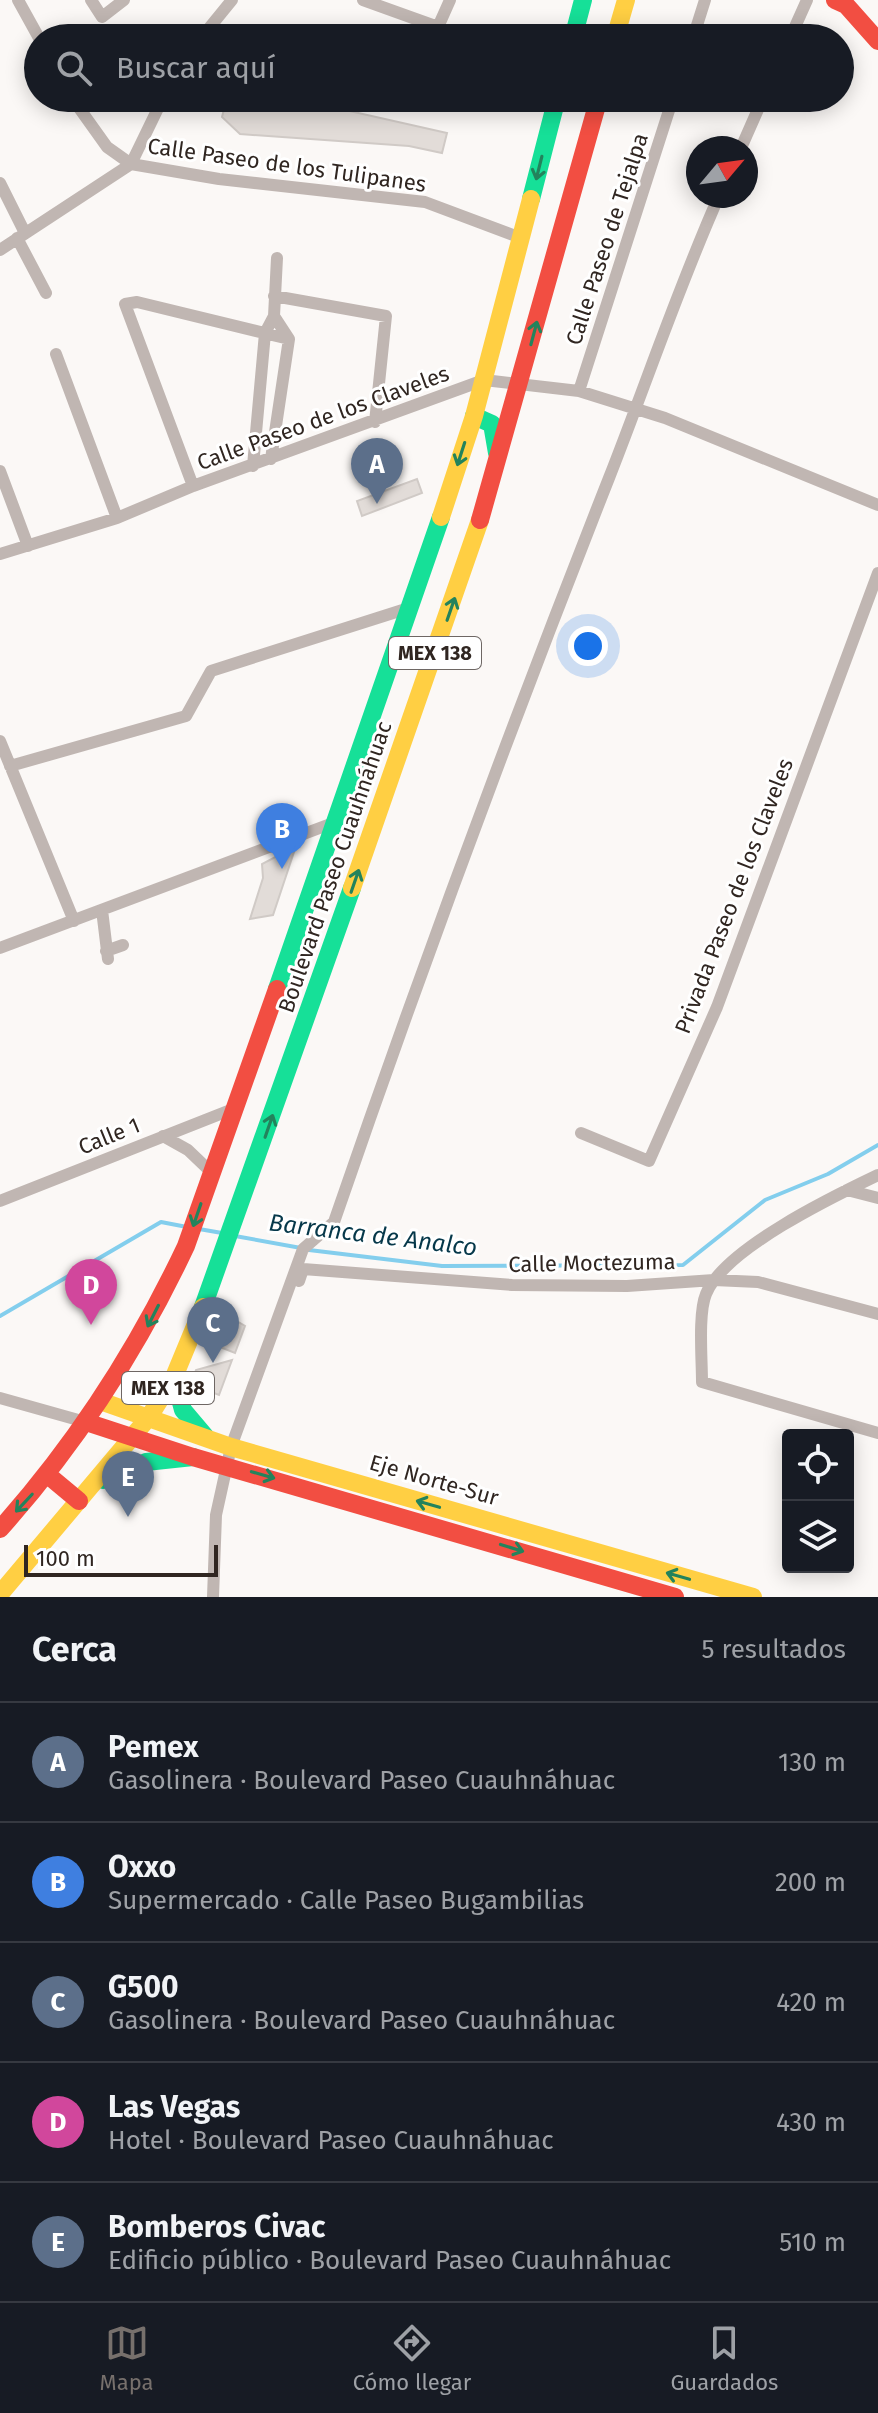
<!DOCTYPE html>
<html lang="es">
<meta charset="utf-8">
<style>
body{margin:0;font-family:"Fira Sans",sans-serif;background:#20242c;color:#f1f3f6}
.controls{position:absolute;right:24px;bottom:24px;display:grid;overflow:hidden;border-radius:8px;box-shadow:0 4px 20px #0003}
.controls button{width:72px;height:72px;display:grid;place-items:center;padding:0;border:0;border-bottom:2px solid #363941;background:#171b24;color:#f1f3f6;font:40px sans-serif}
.compass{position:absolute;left:686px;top:136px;width:72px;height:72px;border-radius:50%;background:#171b24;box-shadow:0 4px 20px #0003;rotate:61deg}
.scale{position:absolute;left:24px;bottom:20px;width:194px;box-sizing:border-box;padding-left:8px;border:4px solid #302621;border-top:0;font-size:22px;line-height:28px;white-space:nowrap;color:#302621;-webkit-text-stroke:6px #fff;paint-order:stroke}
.you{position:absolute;left:588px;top:646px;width:28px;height:28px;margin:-20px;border:6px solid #fff;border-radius:50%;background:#1a73e8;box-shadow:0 0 0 12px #1a73e833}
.badge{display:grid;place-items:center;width:52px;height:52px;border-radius:50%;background:#77706c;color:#fff;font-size:26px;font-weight:700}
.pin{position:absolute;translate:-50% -66px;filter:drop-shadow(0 2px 4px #0008)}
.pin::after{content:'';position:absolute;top:42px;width:28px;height:24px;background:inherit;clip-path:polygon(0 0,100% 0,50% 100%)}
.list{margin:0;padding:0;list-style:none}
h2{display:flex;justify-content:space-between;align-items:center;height:104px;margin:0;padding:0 32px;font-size:34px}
h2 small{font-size:26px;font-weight:400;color:#9ea1a6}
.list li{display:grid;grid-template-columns:52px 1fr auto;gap:24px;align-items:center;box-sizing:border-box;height:120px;padding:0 32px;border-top:2px solid #363941}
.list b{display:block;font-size:30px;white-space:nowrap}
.list p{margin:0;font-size:26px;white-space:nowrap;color:#9ea1a6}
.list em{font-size:26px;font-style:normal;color:#9ea1a6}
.icon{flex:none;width:44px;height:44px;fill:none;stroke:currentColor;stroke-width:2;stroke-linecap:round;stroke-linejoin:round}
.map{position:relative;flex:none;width:878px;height:1597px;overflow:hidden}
.search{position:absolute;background:#171b24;box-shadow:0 4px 20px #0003;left:24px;right:24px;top:24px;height:88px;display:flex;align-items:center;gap:20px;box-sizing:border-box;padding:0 28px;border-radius:44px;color:#9ea1a6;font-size:30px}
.sheet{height:704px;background:#171b24}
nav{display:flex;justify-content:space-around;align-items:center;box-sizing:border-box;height:112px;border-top:2px solid #363941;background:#171b24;font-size:22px;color:#9ea1a6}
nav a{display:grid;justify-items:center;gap:4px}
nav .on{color:#77706c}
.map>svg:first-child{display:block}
</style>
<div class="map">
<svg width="878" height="1597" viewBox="0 0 878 1597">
<rect width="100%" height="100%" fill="#fbf8f6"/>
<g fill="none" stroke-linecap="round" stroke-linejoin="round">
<path stroke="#83ceed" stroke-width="4" d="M199,1229L222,1233
M235,1236L301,1248
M309,1250L442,1266L683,1265L765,1200L828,1174L878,1145
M0,1316L161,1222L187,1227"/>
</g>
<path fill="#e2dcd8" stroke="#d0cac6" stroke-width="2" d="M227,98H292L447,133L442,153L409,146L240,134L222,117Z
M417,479L422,493L362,516L357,501Z
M296,846L273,915L250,919L263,878L262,864Z
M235,1320L245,1326L235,1353L207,1342L213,1326Z
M232,1360L219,1395L191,1384L196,1370Z"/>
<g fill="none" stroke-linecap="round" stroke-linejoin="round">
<path stroke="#c0b6b2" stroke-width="12" d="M18,0L39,38
M91,0L102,17L124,0
M363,0L438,27L449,38
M438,27L450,0
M201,38L232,0
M693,38L705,0
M790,38L807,0
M72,98L107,147L131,164L219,179L425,202L521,238
M741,148L763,98
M131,164L163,98
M0,183L25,233
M17,238L46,293
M0,250L131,164
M274,296L386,316L375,422
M56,354L117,518
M579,391L673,98
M271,459L289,339L274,316
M253,466L265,333L274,316L277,258
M0,471L28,546
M193,486L125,304L137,302L289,339
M0,554L117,518L193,486L484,380L579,391L665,418L878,505
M0,741L74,921
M10,766L186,716L211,671L412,607
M102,910L108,959
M0,948L333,823
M106,951L123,945
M581,1133L649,1161L717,1007L878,573
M163,1136L188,1150L211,1172
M878,1175C834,1196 724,1249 706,1294C698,1313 702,1359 702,1382L878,1433
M847,1190L878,1198
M0,1201L233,1109
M299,1281L303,1269L512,1285L627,1286L714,1280L758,1282L878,1314
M0,1398L89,1423
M213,1597L216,1515L231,1447L303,1249L334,1222C420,972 512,724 609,478C646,384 678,288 719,196"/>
<path stroke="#16e098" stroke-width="18" d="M573,38L583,0
M531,199L557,98
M474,416L492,424L497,453
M277,989L441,517
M203,1307L352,888
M174,1377L183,1410L205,1436
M103,1480L146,1462L193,1457"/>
<path stroke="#ffcf43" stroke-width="18" d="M615,38L626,0
M441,517L474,416L531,199
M352,888L480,520
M103,1402L231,1447L753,1597
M0,1594L149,1417L174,1377L203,1307"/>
<path stroke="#f24e42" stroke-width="18" d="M835,0L846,5L878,41
M480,520L599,98
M89,1423L193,1457L675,1597
M49,1476L79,1501
M0,1529C77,1443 137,1350 186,1246L277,989"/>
</g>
<defs><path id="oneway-shaft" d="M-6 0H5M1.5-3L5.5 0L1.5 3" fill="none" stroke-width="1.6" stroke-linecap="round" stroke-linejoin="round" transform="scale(2)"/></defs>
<g stroke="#23835c">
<use href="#oneway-shaft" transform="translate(539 168) rotate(104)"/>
<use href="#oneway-shaft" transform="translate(534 333) rotate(-75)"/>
<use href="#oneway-shaft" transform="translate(461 454) rotate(108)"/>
<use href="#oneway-shaft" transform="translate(451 609) rotate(-71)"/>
<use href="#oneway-shaft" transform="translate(355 881) rotate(-71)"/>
<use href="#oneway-shaft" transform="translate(269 1126) rotate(-71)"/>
<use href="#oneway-shaft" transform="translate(197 1215) rotate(109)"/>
<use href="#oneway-shaft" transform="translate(153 1316) rotate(117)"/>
<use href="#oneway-shaft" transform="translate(263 1475) rotate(16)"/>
<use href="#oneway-shaft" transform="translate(24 1503) rotate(133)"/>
<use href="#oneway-shaft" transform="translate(428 1504) rotate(-164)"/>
<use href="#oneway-shaft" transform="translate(512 1548) rotate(17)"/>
<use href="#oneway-shaft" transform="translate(678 1576) rotate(-164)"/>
</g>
<g text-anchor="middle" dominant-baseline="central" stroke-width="6" stroke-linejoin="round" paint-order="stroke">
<g fill="#fff" stroke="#6e6764" stroke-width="2">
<rect x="389" y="637" width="92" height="32" rx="6"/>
<rect x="122" y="1372" width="92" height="32" rx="6"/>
</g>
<g font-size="20" font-weight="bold" fill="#302621">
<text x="435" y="653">MEX 138</text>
<text x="168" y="1388">MEX 138</text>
</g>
<g font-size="22" fill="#302621" stroke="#fff">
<text transform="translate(287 165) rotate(8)">Calle Paseo de los Tulipanes</text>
<text transform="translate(607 239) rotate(-72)">Calle Paseo de Tejalpa</text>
<text transform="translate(323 418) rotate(-20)">Calle Paseo de los Claveles</text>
<text transform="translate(335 867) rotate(-71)">Boulevard Paseo Cuauhnáhuac</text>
<text transform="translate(734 896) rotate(-69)">Privada Paseo de los Claveles</text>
<text transform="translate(109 1136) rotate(-22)">Calle 1</text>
<text transform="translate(592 1263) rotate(-1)">Calle Moctezuma</text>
<text transform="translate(434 1480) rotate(16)">Eje Norte-Sur</text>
</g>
<g font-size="24" font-style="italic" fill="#06384a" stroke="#fff">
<text transform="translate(373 1235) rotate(7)">Barranca de Analco</text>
</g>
</g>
</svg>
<div class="controls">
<button><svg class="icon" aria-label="locate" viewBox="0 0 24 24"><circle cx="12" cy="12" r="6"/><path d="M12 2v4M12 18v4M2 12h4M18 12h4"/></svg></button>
<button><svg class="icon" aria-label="layers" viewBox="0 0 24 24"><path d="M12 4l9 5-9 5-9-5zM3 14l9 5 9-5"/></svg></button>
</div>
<svg class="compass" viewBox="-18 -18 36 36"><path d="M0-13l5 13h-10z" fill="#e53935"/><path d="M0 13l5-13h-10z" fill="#9ea1a6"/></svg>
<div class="scale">100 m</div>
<div class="you"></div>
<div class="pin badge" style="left:377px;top:504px;background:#5c6f8a">A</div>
<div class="pin badge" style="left:282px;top:869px;background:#3f7fe0">B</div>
<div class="pin badge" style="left:213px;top:1363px;background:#5c6f8a">C</div>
<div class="pin badge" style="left:91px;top:1325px;background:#d1479c">D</div>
<div class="pin badge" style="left:128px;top:1517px;background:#5c6f8a">E</div>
<div class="search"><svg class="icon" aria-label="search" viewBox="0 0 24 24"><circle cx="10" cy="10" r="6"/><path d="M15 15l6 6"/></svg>Buscar aquí</div>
</div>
<section class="sheet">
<h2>Cerca<small>5 resultados</small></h2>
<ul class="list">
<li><span class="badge" style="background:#5c6f8a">A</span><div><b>Pemex</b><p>Gasolinera · Boulevard Paseo Cuauhnáhuac</p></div><em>130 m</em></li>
<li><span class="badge" style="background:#3f7fe0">B</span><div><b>Oxxo</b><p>Supermercado · Calle Paseo Bugambilias</p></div><em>200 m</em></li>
<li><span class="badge" style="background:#5c6f8a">C</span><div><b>G500</b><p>Gasolinera · Boulevard Paseo Cuauhnáhuac</p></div><em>420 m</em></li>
<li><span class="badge" style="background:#d1479c">D</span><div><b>Las Vegas</b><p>Hotel · Boulevard Paseo Cuauhnáhuac</p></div><em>430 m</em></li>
<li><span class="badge" style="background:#5c6f8a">E</span><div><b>Bomberos Civac</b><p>Edificio público · Boulevard Paseo Cuauhnáhuac</p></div><em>510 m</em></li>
</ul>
</section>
<nav>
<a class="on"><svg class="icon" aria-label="map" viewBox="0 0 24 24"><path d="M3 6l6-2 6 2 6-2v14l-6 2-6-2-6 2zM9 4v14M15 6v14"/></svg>Mapa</a>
<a><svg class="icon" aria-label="directions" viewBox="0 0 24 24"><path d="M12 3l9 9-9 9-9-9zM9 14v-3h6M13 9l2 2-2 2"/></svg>Cómo llegar</a>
<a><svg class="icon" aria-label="saved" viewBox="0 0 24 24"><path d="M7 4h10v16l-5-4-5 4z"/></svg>Guardados</a>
</nav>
